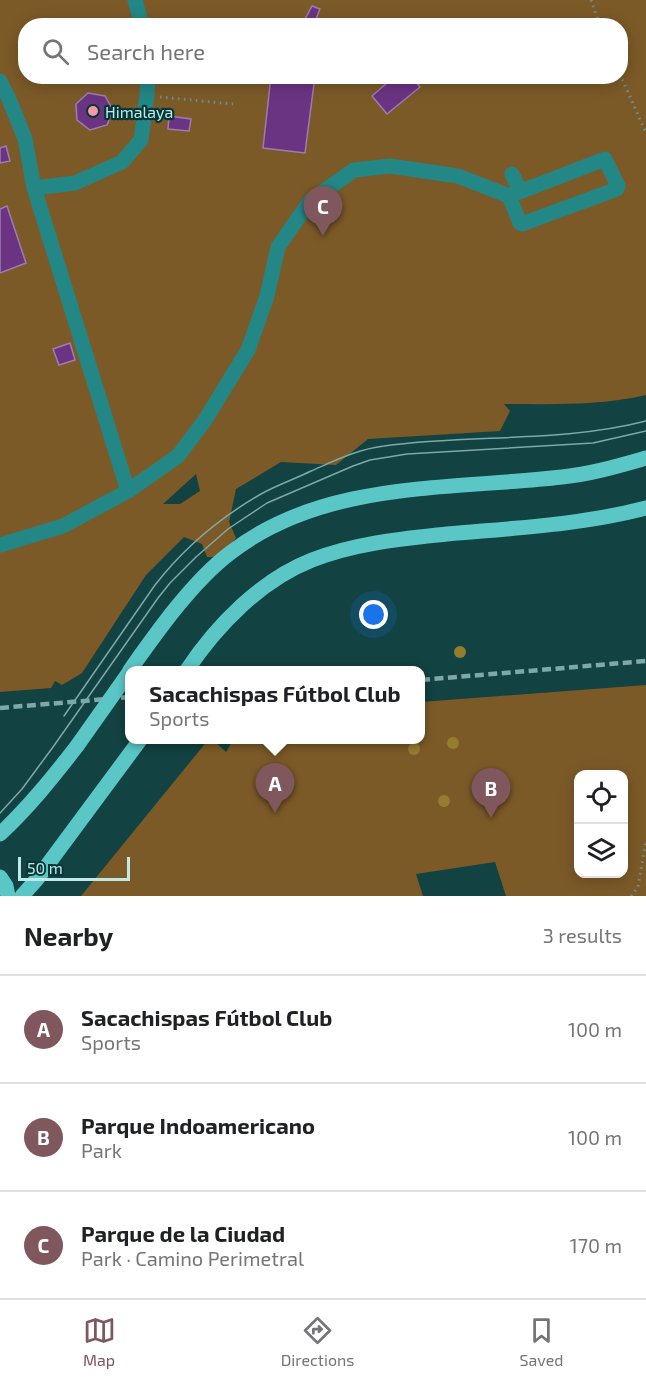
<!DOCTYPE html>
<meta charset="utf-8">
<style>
body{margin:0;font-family:"Exo 2",sans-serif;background:#f2f2f2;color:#202124}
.controls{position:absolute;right:18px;bottom:18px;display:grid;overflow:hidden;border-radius:12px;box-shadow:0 3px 15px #0003}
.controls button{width:54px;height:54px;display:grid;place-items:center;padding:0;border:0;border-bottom:2px solid #e0e0e0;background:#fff;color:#202124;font:30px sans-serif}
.scale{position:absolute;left:18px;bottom:15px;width:112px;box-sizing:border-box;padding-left:6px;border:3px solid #c0e8e7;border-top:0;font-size:16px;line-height:21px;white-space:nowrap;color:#c0e8e7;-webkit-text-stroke:4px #043737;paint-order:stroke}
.you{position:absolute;left:374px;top:615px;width:21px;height:21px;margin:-15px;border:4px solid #fff;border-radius:50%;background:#1a73e8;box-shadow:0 0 0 9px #1a73e833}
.badge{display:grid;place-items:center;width:39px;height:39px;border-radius:50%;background:#7f575d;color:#fff;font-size:20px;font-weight:700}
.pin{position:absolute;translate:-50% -50px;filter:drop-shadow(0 2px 3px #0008)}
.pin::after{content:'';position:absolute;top:32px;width:21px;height:18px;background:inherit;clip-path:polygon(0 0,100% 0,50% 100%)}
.popup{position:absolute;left:125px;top:666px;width:300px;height:78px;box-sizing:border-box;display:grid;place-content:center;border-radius:12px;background:#fff;filter:drop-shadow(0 2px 4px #0005);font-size:20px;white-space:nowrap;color:#757577}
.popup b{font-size:22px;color:#202124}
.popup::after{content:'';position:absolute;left:50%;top:100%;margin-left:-12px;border:12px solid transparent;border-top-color:#fff}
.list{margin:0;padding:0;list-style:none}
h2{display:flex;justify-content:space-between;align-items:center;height:78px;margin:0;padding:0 24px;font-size:26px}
h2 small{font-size:20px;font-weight:400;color:#757577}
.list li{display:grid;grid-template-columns:39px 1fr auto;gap:18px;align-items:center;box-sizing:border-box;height:108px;padding:0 24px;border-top:2px solid #e0e0e0}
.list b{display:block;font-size:22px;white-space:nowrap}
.list p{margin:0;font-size:20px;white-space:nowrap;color:#757577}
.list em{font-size:20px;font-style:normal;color:#757577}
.icon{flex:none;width:33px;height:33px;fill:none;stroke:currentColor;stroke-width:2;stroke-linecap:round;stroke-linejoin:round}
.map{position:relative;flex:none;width:646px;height:896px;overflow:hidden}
.search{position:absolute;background:#fff;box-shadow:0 3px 15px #0003;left:18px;right:18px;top:18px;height:66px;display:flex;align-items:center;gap:15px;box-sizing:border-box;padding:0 21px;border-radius:24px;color:#757577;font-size:22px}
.sheet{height:402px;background:#fff}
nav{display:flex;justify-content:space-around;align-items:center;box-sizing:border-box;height:84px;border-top:2px solid #e0e0e0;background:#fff;font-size:16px;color:#757577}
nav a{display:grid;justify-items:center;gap:3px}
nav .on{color:#7f575d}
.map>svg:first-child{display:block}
</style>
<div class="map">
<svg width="646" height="896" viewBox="0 0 646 896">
<rect width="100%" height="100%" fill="#124241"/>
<path fill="#7c5a28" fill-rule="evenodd" d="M0,0H646V395C599,406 552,404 504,404L510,411L500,431L368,439L336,465L281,462L236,489L229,522L236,538L220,557H207L202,544L184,537L146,575L82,673L62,685L55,681L51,688L0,692ZM26,26H620V76H26ZM196,474L200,491L180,504H163Z
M646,685V896H506L495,862L416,874L423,896H81L208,740H213L226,752L233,740H421V702ZM578,774H624V874H578Z"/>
<path fill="#6b3483" stroke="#9d7caf" stroke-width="1.5" d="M312,6L320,9L313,26H309L303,23Z
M271,76H315L305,153L263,148Z
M395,76H411L420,87L387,114L372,96Z
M88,93L105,96L113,110L107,125L90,130L77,120L76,104Z
M169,116L191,119L189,131L168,129Z
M6,146L10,161L0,163V148Z
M7,206L26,263L0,273V209Z
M70,343L75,360L59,365L53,349Z"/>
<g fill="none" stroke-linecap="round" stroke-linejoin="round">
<path stroke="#659291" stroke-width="3" stroke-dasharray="1.5 4.5" stroke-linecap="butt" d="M591,0L600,26
M620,74L646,133
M160,97L233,104
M631,896L638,887L646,840"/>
<path stroke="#238786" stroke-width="15" d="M135,0L142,26
M0,81L9,99L25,139L34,188L75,183L122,162L141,140L147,95L148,76
M512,174L520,191
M34,188L128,491
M0,545L63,526L128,491L178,456L205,420L248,350L267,296L278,247L310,201L354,170L390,166L458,176L509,196L605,159L618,186L617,189L522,224L520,223L509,196"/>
<path stroke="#5ac7c6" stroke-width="15" d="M130,670C157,632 192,582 230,553C324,480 450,490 562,477C591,474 618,466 646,458
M187,670C217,625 261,580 312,560C355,543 401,539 447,534C514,528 581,525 646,508
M0,834C29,807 53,777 77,746
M0,877L6,886L8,896
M22,896L37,879L140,740"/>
<path stroke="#7ea9a8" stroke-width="1.5" d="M64,716L155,585C183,549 221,517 261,494C277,485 295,479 311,471C334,461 358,449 384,446C471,434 561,443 646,421
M0,813L22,789L53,747L158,598L170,583L196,557L228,529L267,503L353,466L370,460L407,454L593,443L646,431"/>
<path stroke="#7ea9a8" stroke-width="4.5" stroke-dasharray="9 4.5" stroke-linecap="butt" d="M421,680L646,661
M0,708L130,697"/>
<path stroke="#5ac7c6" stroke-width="15" d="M77,746L130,671"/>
</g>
<g fill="#947d2e">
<circle cx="460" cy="652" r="6"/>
<circle cx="453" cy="743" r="6"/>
<circle cx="414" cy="749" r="6"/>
<circle cx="444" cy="801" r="6"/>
</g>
<circle fill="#f49aa2" stroke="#043737" stroke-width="2" cx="93" cy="111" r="6"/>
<g text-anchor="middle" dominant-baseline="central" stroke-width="4.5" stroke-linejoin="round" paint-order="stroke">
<g font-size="16" fill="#c0e8e7" stroke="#043737" text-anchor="start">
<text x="105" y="111">Himalaya</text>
</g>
</g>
</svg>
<div class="controls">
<button><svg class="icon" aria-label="locate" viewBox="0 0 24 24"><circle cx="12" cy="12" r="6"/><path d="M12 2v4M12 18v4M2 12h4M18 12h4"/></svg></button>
<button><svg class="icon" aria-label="layers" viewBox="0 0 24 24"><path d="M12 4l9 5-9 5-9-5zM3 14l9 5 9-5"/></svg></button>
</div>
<div class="scale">50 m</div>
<div class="you"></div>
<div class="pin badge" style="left:275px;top:813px">A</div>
<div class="popup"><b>Sacachispas Fútbol Club</b>Sports</div>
<div class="pin badge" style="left:491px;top:818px">B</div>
<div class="pin badge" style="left:323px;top:236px">C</div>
<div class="search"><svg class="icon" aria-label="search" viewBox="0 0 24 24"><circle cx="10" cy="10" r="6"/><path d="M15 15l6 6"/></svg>Search here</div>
</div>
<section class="sheet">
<h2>Nearby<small>3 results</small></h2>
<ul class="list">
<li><span class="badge">A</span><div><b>Sacachispas Fútbol Club</b><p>Sports</p></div><em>100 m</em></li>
<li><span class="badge">B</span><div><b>Parque Indoamericano</b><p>Park</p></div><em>100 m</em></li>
<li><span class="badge">C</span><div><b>Parque de la Ciudad</b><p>Park · Camino Perimetral</p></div><em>170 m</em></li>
</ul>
</section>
<nav>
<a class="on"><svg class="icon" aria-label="map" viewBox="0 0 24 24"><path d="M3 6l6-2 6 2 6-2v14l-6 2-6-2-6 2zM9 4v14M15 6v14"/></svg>Map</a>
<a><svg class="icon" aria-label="directions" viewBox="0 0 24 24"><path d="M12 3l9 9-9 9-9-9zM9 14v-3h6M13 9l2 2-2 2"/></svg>Directions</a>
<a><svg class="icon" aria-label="saved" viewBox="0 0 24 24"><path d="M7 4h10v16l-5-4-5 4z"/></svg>Saved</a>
</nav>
